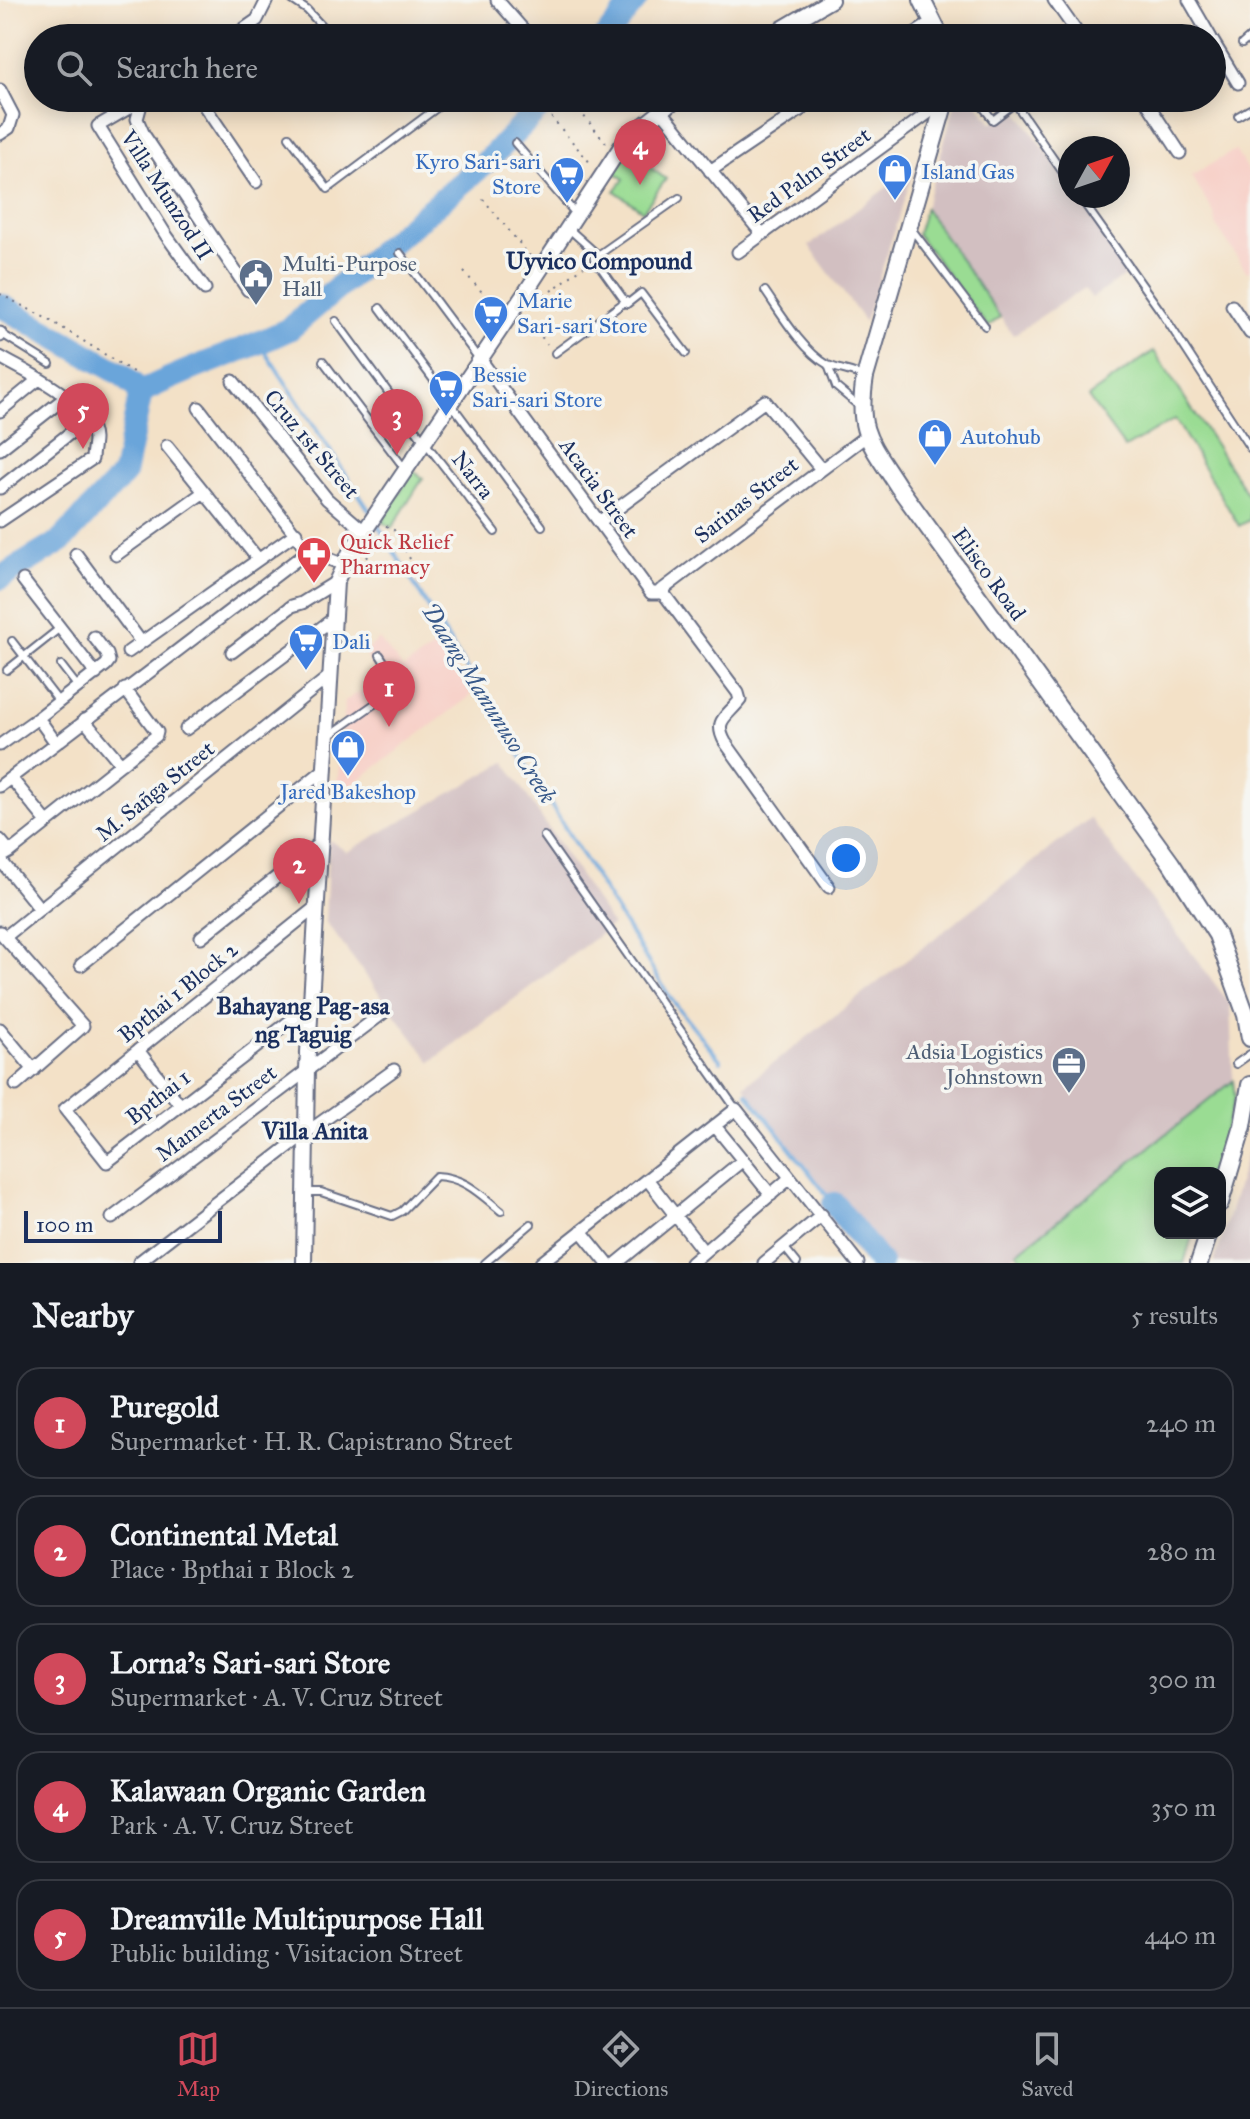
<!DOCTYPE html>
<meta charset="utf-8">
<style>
body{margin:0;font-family:"IM FELL Great Primer",serif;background:#20242c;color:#f1f3f6}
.controls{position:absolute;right:24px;bottom:24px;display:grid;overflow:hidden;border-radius:16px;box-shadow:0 4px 20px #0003}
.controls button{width:72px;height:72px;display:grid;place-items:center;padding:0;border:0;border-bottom:2px solid #363941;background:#171b24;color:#f1f3f6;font:40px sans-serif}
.compass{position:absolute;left:1058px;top:136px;width:72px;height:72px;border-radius:50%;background:#171b24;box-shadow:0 4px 20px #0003;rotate:50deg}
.scale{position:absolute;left:24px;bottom:20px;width:198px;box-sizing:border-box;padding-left:8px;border:4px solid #1b2f5e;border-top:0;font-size:22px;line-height:28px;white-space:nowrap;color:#1b2f5e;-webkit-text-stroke:6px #f6f6f2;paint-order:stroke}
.you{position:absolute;left:846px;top:858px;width:28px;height:28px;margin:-20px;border:6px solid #fff;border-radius:50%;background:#1a73e8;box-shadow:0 0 0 12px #1a73e833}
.badge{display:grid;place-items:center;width:52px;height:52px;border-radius:50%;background:#d1495b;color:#fff;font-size:26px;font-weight:700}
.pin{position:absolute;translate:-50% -66px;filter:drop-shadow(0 2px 4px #0008)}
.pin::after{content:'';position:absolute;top:42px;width:28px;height:24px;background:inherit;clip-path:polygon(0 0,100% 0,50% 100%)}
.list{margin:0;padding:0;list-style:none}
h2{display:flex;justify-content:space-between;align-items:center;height:104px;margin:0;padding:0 32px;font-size:34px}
h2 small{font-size:26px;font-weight:400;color:#9ea1a6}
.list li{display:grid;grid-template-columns:52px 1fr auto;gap:24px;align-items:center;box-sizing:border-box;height:112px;margin:0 16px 16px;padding:0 16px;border:2px solid #363941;border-radius:24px}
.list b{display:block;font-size:30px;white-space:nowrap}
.list p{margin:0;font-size:26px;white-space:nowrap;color:#9ea1a6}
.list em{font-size:26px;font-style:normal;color:#9ea1a6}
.icon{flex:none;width:44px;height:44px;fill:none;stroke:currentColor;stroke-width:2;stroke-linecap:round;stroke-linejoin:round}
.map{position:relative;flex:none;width:1250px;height:1263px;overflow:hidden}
.search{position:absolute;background:#171b24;box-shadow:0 4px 20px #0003;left:24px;right:24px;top:24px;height:88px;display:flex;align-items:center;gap:20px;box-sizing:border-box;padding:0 28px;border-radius:44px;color:#9ea1a6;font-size:30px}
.sheet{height:744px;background:#171b24}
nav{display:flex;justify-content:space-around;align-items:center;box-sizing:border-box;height:112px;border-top:2px solid #363941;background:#171b24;font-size:22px;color:#9ea1a6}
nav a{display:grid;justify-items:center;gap:4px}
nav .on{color:#d1495b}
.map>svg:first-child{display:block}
</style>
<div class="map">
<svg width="1250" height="1263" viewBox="0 0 1250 1263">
<rect width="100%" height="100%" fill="#f6f6f2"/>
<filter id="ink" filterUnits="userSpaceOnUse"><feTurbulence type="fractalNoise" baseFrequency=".0125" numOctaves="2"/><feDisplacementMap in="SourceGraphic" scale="16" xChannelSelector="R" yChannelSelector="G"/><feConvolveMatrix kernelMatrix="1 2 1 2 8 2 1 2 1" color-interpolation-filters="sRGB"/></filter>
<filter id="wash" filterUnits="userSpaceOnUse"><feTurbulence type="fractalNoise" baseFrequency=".006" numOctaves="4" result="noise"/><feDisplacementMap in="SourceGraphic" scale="32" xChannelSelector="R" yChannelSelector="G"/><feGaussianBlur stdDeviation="1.8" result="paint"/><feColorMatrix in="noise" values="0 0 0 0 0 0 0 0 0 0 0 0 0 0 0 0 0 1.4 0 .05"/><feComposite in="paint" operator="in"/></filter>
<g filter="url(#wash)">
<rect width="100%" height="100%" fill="#f3e1c7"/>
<path fill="#f7d1c9" d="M1235,150L1250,174V271L1247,272L1217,227L1214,213L1191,176Z
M379,639L403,668L441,643L472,695L336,797L345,701L380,679L364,653Z"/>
<path fill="#d2bfc1" d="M957,98H973L992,123L1014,106L1070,186V196H1077L1130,272L1092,298L1084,288L1013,335L925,208Z
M911,169L913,172L865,322L809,246Z
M505,762L612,925L431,1062L325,921L329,840L347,852Z
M1090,818L1230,1004L1233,1081L1005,1263H883L744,1086Z
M1250,1143V1263H1214L1223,1235Z"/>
<path fill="#9adc93" stroke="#5a8678" stroke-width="2" d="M626,150L666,179L643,211L615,191L624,179L611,170Z
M925,208L1000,317L988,327L917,234Z
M1154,351L1250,498V520L1239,526L1175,419L1125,448L1088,397Z
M413,471L423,478L392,528L382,522Z
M1233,1081L1235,1098L1212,1173H1160V1233H1193L1184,1263H1025L1017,1253Z"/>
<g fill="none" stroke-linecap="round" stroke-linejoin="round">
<path stroke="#6aa5da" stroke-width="4" d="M258,345L263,348L371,513
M375,521L671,999L721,1061
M747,1093L834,1204"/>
<path stroke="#6aa5da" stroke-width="24" d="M605,38L636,0
M0,305L123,375L141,392
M141,392C189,367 240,353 289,329L485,163L549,98
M0,578L61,541L124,474L141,392
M834,1204L880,1263"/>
</g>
</g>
<g filter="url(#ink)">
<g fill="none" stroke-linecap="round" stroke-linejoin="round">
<defs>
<path id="service" d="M292,0L307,10L330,35
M1242,44L1250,37
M976,98L993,120L1015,103L1070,183
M1238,116L1250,109
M289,137L328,189L450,98
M515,143L575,213
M1079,196L1162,313L1250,448
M679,198L594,258L627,304L641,293L686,353
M910,227L985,326
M569,229L598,255
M400,253L479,359
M765,291C781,314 802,350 828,365C839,370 853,371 864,377
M380,308L542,526
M336,321L424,441L495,532
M2,334L50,364
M555,353L626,301
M323,361L405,469
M828,365L836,387L860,407
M12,641L59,702
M61,665L78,687
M7,670L60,628
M330,735L390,693L392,674L380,655
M544,836L736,1109
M1236,1064L1250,1054
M307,1192H321L392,1216L402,1211L436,1176C464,1177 480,1194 501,1211
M784,1247L797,1263
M485,1263L531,1224"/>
<path id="minor" d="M497,0L527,34
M1054,0L1081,38
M1189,0L1211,38
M231,38L257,20L267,0
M908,38L934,21
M1093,38L1101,34L1105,38
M1212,40L1238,83
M0,90L13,115L9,128L0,134
M146,98L98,126L166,235L205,289
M199,98L256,182
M1144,98L1180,153
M142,101L137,119L144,135L248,290
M661,110L762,234
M710,171L818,98
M738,252L935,108L944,105
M1232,306L1250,333
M0,333V336
M0,357C29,374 92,401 94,439C94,445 92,453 92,459L0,521
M480,359L651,593H658L866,436
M233,381L327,499L364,531
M199,408L308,551L342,564
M0,411L39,379
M167,446L258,559
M0,449L66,397
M0,488L88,419
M599,522L765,401L820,468
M76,554L141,642
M116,555L204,492
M23,580L96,674
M661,590L738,693L740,700C727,717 713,720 725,742L829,887
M128,652L296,533
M232,652L292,606L302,603L336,582
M84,720L121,764
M186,729L333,619
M56,743L38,718L106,665L109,661L107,654L94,637
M0,745L38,718
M11,778L47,822
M0,786L308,551
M0,840L10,852L3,856L2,862L40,909
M10,852L156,736L157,732L125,689
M0,932L83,1026L16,1085
M5,937L331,675
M201,937L321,842
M81,965L325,769
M311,1005L107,1162L65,1109L317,906
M0,1029L34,1070
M138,1050L180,1105
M715,1126L771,1195
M647,1179L704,1252
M112,1218L383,1013
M581,1231L607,1263
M139,1262L306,1133L394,1070
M541,1263L736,1109L858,1263
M617,1263L743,1160
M691,1263L790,1178
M764,1263L822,1215"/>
<path id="tertiary" d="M766,38L831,0
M304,1263L307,1069L336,582L349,554L527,290L626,139L678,98"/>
<path id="secondary" d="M922,0L941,38
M946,98L865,377C856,432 870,442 898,486L1171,863L1217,935L1246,1015L1250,1038
M1220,1203L1243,1126L1250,1085
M1199,1263L1209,1233"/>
</defs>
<use href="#service" stroke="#676d83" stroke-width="10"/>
<use href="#minor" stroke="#676d83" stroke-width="15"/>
<use href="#tertiary" stroke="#676d83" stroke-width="18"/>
<use href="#secondary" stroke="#676d83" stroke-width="20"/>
<path stroke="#676d83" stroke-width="2" stroke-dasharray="2 6" stroke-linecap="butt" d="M569,98L606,143
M546,111L592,165
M483,199L530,256
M464,272L498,310
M0,294L53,322L136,374
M544,294H547L587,264
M527,318L547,344
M386,526L394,530L419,575
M367,556L374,566"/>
<use href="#service" stroke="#fff" stroke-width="6"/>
<use href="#minor" stroke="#fff" stroke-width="11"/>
<use href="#tertiary" stroke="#fff" stroke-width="14"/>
<use href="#secondary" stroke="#fff" stroke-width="16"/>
</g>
</g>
<defs>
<symbol id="shop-pin" viewBox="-11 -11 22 30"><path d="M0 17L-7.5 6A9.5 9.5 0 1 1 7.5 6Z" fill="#3f7fe0" stroke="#f6f6f2"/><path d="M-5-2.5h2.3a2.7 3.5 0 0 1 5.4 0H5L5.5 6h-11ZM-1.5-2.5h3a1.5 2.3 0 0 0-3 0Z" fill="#fff"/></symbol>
<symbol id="supermarket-pin" viewBox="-11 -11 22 30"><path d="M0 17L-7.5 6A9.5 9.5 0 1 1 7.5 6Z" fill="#3f7fe0" stroke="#f6f6f2"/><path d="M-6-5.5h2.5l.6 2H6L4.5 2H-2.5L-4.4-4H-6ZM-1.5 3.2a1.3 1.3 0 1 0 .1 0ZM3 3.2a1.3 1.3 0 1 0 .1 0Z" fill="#fff"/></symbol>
<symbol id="civic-pin" viewBox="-11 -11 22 30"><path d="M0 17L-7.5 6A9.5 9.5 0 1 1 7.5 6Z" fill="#5c6f8a" stroke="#f6f6f2"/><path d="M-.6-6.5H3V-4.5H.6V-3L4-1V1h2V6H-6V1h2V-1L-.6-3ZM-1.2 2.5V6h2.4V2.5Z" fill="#fff"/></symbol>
<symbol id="pharmacy-pin" viewBox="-11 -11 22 30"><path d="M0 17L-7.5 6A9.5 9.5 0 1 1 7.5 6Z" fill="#e0444e" stroke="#f6f6f2"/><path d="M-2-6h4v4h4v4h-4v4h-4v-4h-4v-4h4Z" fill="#fff"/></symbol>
<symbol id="office-pin" viewBox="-11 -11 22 30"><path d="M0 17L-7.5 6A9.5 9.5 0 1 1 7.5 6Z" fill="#5c6f8a" stroke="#f6f6f2"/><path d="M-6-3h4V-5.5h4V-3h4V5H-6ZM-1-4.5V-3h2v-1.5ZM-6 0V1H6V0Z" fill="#fff"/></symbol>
</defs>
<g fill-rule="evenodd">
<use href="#shop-pin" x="875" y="151" width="40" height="54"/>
<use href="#supermarket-pin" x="547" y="154" width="40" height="54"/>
<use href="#civic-pin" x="236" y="256" width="40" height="54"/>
<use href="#supermarket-pin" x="471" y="293" width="40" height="54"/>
<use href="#supermarket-pin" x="426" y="367" width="40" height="54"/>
<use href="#shop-pin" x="915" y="416" width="40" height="54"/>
<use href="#pharmacy-pin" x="294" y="534" width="40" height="54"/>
<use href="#supermarket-pin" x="286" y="621" width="40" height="54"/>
<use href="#shop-pin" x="328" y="727" width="40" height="54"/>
<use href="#office-pin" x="1049" y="1044" width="40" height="54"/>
</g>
<g text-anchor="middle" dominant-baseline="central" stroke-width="7" stroke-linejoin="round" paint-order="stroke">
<g font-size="22" fill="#366cbe" stroke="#f6f6f2" text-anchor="start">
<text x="541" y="161" text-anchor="end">Kyro Sari-sari<tspan x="541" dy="25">Store</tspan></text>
<text x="921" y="171">Island Gas</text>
<text x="517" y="300">Marie<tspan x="517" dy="25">Sari-sari Store</tspan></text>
<text x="472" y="374">Bessie<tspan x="472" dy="25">Sari-sari Store</tspan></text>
<text x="961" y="436">Autohub</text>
<text x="332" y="641">Dali</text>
<text x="348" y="791" text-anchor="middle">Jared Bakeshop</text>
</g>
<g font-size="22" fill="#1b2f5e" stroke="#f6f6f2">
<text transform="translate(809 175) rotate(-36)">Red Palm Street</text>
<text transform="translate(167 195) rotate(57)">Villa Munzod II</text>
<text transform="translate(312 444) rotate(50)">Cruz 1st Street</text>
<text transform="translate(473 475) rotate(52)">Narra</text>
<text transform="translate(599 488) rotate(54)">Acacia Street</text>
<text transform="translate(746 500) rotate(-38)">Sarinas Street</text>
<text transform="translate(989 574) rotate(54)">Elisco Road</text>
<text transform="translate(155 791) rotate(-39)">M. Sañga Street</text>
<text transform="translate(178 992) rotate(-39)">Bpthai 1 Block 2</text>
<text transform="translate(158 1097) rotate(-38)">Bpthai 1</text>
<text transform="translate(216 1113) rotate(-37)">Mamerta Street</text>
</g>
<g font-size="22" fill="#4e5e75" stroke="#f6f6f2" text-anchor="start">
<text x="282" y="263">Multi-Purpose<tspan x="282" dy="25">Hall</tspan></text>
<text x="1043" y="1051" text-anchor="end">Adsia Logistics<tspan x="1043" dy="25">Johnstown</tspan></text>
</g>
<g font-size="22" fill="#be3a42" stroke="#f6f6f2" text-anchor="start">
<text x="340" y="541">Quick Relief<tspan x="340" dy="25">Pharmacy</tspan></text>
</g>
<g font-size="24" font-weight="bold" fill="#1b2f5e" stroke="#f6f6f2">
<text x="599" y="261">Uyvico Compound</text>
<text x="303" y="1006">Bahayang Pag-asa<tspan x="303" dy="28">ng Taguig</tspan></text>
<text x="315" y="1131">Villa Anita</text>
</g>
<g font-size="24" font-style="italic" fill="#375889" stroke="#f6f6f2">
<text transform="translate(489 703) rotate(58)">Daang Manunuso Creek</text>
</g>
</g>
</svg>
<div class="controls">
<button><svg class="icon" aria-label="layers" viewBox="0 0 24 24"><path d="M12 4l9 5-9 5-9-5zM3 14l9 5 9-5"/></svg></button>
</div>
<svg class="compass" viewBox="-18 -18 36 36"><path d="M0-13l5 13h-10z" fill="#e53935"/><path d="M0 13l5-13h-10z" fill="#9ea1a6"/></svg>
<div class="scale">100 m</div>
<div class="you"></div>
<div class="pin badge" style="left:389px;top:727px">1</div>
<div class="pin badge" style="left:299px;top:904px">2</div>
<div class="pin badge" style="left:397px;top:455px">3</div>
<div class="pin badge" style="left:640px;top:185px">4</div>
<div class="pin badge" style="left:83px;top:449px">5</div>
<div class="search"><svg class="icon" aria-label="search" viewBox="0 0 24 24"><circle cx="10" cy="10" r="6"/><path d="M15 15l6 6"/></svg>Search here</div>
</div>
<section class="sheet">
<h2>Nearby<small>5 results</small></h2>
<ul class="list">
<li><span class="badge">1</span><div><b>Puregold</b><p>Supermarket · H. R. Capistrano Street</p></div><em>240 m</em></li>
<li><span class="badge">2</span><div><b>Continental Metal</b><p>Place · Bpthai 1 Block 2</p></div><em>280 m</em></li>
<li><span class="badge">3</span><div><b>Lorna's Sari-sari Store</b><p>Supermarket · A. V. Cruz Street</p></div><em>300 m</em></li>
<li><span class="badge">4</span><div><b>Kalawaan Organic Garden</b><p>Park · A. V. Cruz Street</p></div><em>350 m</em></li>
<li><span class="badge">5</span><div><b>Dreamville Multipurpose Hall</b><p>Public building · Visitacion Street</p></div><em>440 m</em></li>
</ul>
</section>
<nav>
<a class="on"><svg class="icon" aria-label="map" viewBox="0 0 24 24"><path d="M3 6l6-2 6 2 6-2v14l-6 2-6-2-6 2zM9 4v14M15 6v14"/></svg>Map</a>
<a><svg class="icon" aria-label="directions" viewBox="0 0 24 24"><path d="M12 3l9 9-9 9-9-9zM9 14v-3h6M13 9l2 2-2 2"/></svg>Directions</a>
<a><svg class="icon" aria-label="saved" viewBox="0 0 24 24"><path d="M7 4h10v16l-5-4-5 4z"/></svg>Saved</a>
</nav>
